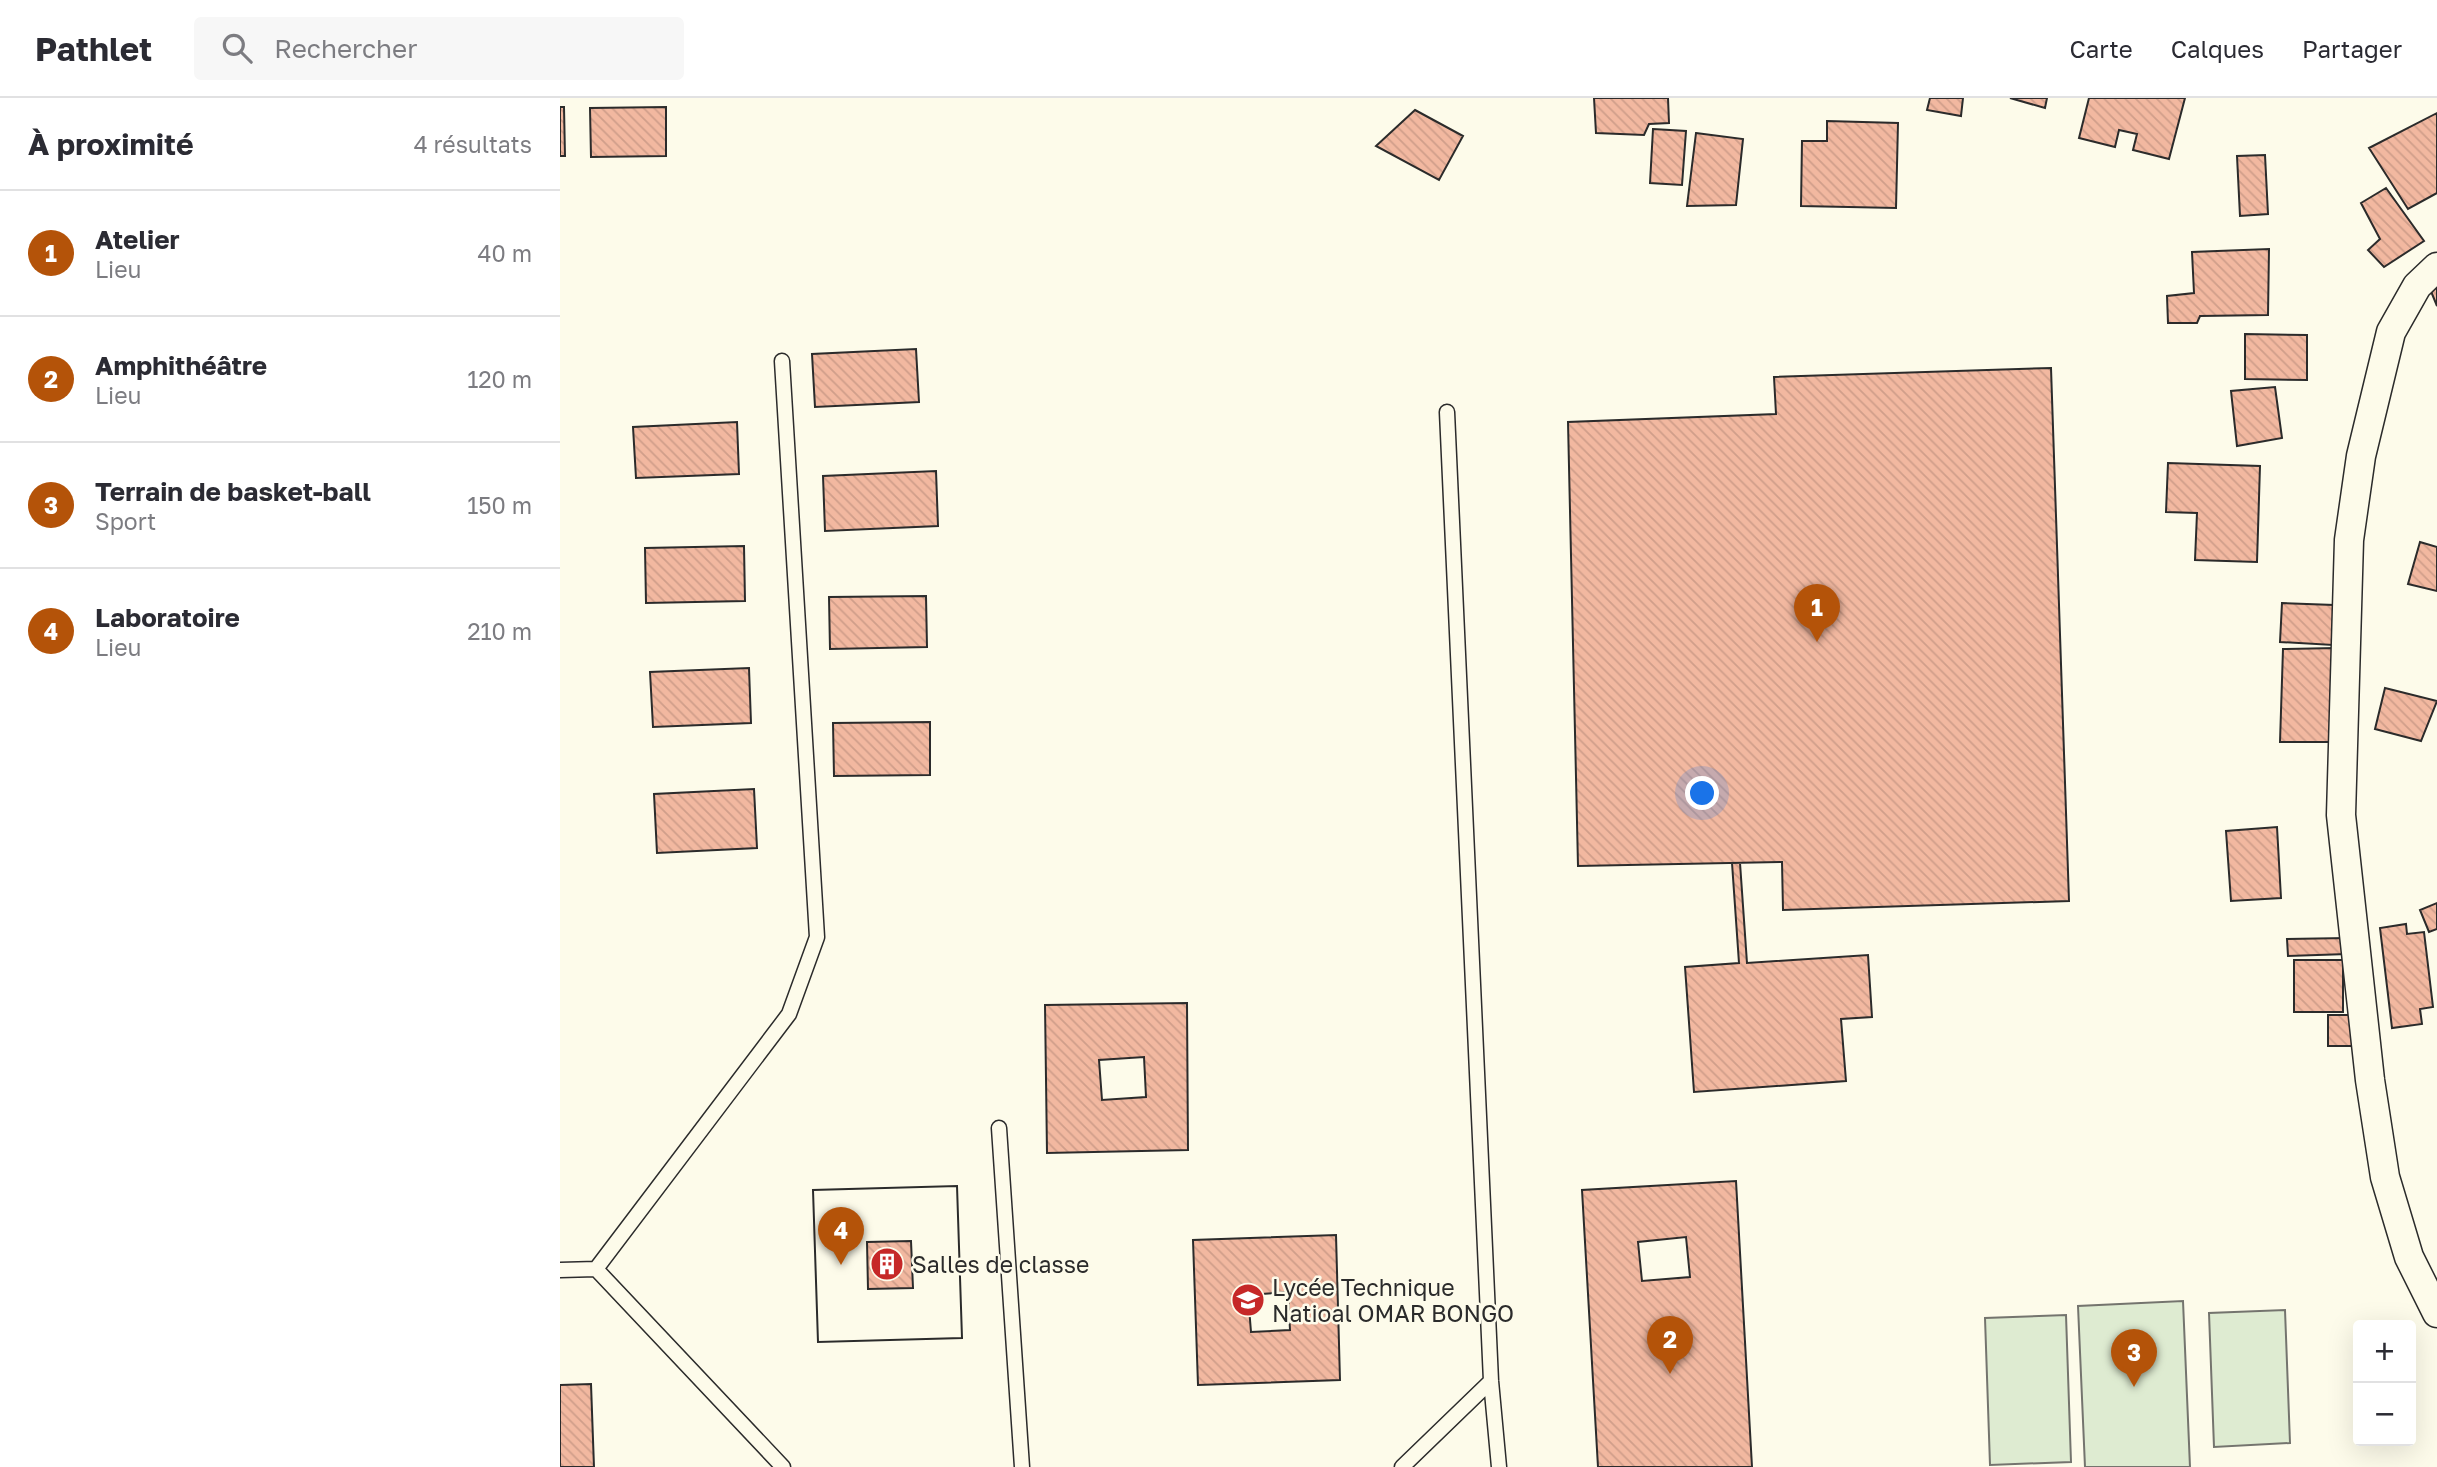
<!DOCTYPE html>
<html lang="fr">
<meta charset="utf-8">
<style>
body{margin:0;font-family:"Golos Text",sans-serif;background:#f7f7f7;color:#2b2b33}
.controls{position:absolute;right:21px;bottom:21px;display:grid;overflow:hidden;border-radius:7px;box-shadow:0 7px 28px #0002}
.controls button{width:63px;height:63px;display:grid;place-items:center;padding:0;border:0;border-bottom:2px solid #e1e1e2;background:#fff;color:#2b2b33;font:35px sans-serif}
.you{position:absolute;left:1143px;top:696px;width:24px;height:24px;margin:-18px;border:5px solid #fff;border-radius:50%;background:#1a73e8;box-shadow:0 0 0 10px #1a73e833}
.badge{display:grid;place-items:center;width:46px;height:46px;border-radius:50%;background:#b45309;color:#fff;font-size:23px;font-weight:700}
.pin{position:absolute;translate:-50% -58px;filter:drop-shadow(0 2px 4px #0008)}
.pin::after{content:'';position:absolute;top:37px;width:24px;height:21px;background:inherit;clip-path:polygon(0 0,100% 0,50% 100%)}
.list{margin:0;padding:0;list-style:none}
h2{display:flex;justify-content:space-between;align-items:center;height:91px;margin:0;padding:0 28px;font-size:30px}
h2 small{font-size:23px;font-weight:400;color:#7c7c81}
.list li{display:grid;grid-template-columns:46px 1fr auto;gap:21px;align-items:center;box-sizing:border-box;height:126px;padding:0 28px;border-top:2px solid #e1e1e2}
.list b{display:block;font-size:26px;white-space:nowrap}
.list p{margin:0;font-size:23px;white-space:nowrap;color:#7c7c81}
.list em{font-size:23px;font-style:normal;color:#7c7c81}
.icon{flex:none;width:38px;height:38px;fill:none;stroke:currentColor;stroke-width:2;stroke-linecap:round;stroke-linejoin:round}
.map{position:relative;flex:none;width:1877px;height:1369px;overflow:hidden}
header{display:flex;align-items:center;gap:42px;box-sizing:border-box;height:98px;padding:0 35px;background:#fff;border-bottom:2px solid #e1e1e2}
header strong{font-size:33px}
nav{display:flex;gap:38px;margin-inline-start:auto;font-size:24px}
.search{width:490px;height:63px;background:#f7f7f7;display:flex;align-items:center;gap:18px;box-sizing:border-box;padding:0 24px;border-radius:7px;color:#7c7c81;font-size:26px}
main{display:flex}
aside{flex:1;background:#fff}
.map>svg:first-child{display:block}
</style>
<header>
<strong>Pathlet</strong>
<div class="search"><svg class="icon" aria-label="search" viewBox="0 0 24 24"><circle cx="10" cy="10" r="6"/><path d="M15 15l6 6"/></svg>Rechercher</div>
<nav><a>Carte</a><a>Calques</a><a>Partager</a></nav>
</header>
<main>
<aside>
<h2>À proximité<small>4 résultats</small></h2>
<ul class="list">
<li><span class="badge">1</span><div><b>Atelier</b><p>Lieu</p></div><em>40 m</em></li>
<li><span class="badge">2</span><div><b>Amphithéâtre</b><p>Lieu</p></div><em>120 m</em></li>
<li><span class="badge">3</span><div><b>Terrain de basket-ball</b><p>Sport</p></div><em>150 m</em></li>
<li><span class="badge">4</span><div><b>Laboratoire</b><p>Lieu</p></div><em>210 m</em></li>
</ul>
</aside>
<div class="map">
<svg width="1877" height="1369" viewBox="0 0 1877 1369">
<defs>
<pattern id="building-back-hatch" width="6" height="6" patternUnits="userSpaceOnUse" patternTransform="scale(1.75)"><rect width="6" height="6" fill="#f2b8a0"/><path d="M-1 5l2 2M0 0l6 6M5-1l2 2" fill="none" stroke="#d09e8a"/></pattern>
</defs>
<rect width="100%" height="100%" fill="#fdfbea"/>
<path fill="#deebd1" stroke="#74746e" stroke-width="2" d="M1623,1203L1630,1369H1525L1518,1208Z
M1725,1212L1730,1345L1654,1349L1649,1215Z
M1506,1217L1511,1364L1430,1367L1425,1220Z"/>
<path fill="url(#building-back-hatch)" stroke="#2b2b2b" stroke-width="2" fill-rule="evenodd" d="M1034,0H1108L1109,25L1089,26L1084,37L1036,35Z
M1370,0H1403L1401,18L1367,12Z
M1450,0H1487L1485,10Z
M1529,0H1625L1609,61L1573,52L1577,36L1559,32L1555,49L1519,40Z
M0,9H4L5,58H0Z
M106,9V58L31,59L30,10Z
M855,12L903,38L879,82L816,48Z
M1877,15V95L1848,111L1809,50Z
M1267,23L1338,25L1336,110L1241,108L1242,43H1267Z
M1093,31L1126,33L1122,87L1090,85Z
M1136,35L1183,41L1176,107L1127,108Z
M1705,57L1708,116L1680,118L1677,58Z
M1826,90L1864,143L1824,169L1808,152L1820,141L1801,105Z
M1709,151L1708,217L1640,218L1637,225H1608L1607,198L1634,195L1632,154Z
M1877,182V208L1868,186Z
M1685,236L1747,237V282L1685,281Z
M356,251L359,304L255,309L252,256Z
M1491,270L1509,803L1223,812L1222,764L1018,768L1008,324L1216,316L1214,279Z
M1715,289L1722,340L1677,348L1671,293Z
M177,324L179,376L76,380L73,329Z
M1608,365L1700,368L1697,464L1635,462L1637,415L1606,414Z
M376,373L378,428L265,433L263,378Z
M1860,444L1877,449V493L1848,486Z
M184,448L185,503L86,505L85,450Z
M366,498L367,549L270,551L269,499Z
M1722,505L1774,507L1773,547L1720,544Z
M1776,550V644H1720L1723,551Z
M189,570L191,625L93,629L90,574Z
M1825,590L1877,603L1861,643L1815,631Z
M370,624V677L274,678L273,625Z
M194,691L197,750L97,755L94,696Z
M1717,729L1721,800L1671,803L1666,733Z
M1172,765H1180L1187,865L1308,857L1312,919L1281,921L1286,983L1134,994L1125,869L1179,865Z
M1877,805V831L1869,834L1860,812Z
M1846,826L1847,836L1864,834L1873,909L1860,911L1862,926L1832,930L1820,830Z
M1787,840V856L1728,858L1727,841Z
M1734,862H1783V914H1734Z
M627,905L628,1052L487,1055L485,907ZM584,959L586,999L542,1002L539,962Z
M1768,917H1793L1794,948H1768Z
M1176,1083L1192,1369H1038L1022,1092ZM1126,1139L1130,1179L1082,1183L1078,1144Z
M397,1088L402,1240L258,1244L253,1092Z
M397,1088L402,1240L258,1244L253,1092ZM351,1143L353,1190L308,1191L307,1144Z
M776,1137L780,1282L638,1287L633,1142ZM728,1194L730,1232L691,1234L688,1197Z
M31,1286L34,1369H0V1287Z"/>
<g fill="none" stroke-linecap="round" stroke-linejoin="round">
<defs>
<path id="lane" d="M887,314L931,1283L939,1369
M439,1030L462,1369
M36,1171L229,916L257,839L222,263
M0,1172L36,1171L223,1369
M842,1369L931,1283"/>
<path id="street" d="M1877,169L1857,188L1831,234L1801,358L1789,442L1781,717L1810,982L1825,1079L1849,1159L1877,1215"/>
</defs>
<use href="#lane" stroke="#2b2b2b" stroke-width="17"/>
<use href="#street" stroke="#2b2b2b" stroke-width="31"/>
<use href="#lane" stroke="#fdfbea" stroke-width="14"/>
<use href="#street" stroke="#fdfbea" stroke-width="28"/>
</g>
<defs>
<symbol id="building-disc" viewBox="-11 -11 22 22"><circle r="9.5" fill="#c62828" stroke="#fdfbea"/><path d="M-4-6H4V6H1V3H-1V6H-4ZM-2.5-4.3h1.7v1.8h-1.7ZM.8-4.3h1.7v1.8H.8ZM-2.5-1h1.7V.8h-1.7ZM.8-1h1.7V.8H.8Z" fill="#fff"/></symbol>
<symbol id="school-disc" viewBox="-11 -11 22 22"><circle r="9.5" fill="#c62828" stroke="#fdfbea"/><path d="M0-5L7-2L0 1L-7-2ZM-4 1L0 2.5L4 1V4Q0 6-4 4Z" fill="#fff"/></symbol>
</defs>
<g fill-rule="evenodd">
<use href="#building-disc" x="308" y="1147" width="38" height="38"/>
<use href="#school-disc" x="669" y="1183" width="38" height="38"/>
</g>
<g text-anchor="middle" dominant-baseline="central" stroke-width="5" stroke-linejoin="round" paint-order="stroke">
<g font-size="23" fill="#2b2b2b" stroke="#fdfbea" text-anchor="start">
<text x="352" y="1166">Salles de classe</text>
<text x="712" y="1189">Lycée Technique<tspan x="712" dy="26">Natioal OMAR BONGO</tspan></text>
</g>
</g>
</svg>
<div class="controls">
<button>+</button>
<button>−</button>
</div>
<div class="you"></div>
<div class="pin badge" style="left:1257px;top:544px">1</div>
<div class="pin badge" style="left:1110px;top:1276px">2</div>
<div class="pin badge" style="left:1574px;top:1289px">3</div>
<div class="pin badge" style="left:281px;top:1167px">4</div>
</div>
</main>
